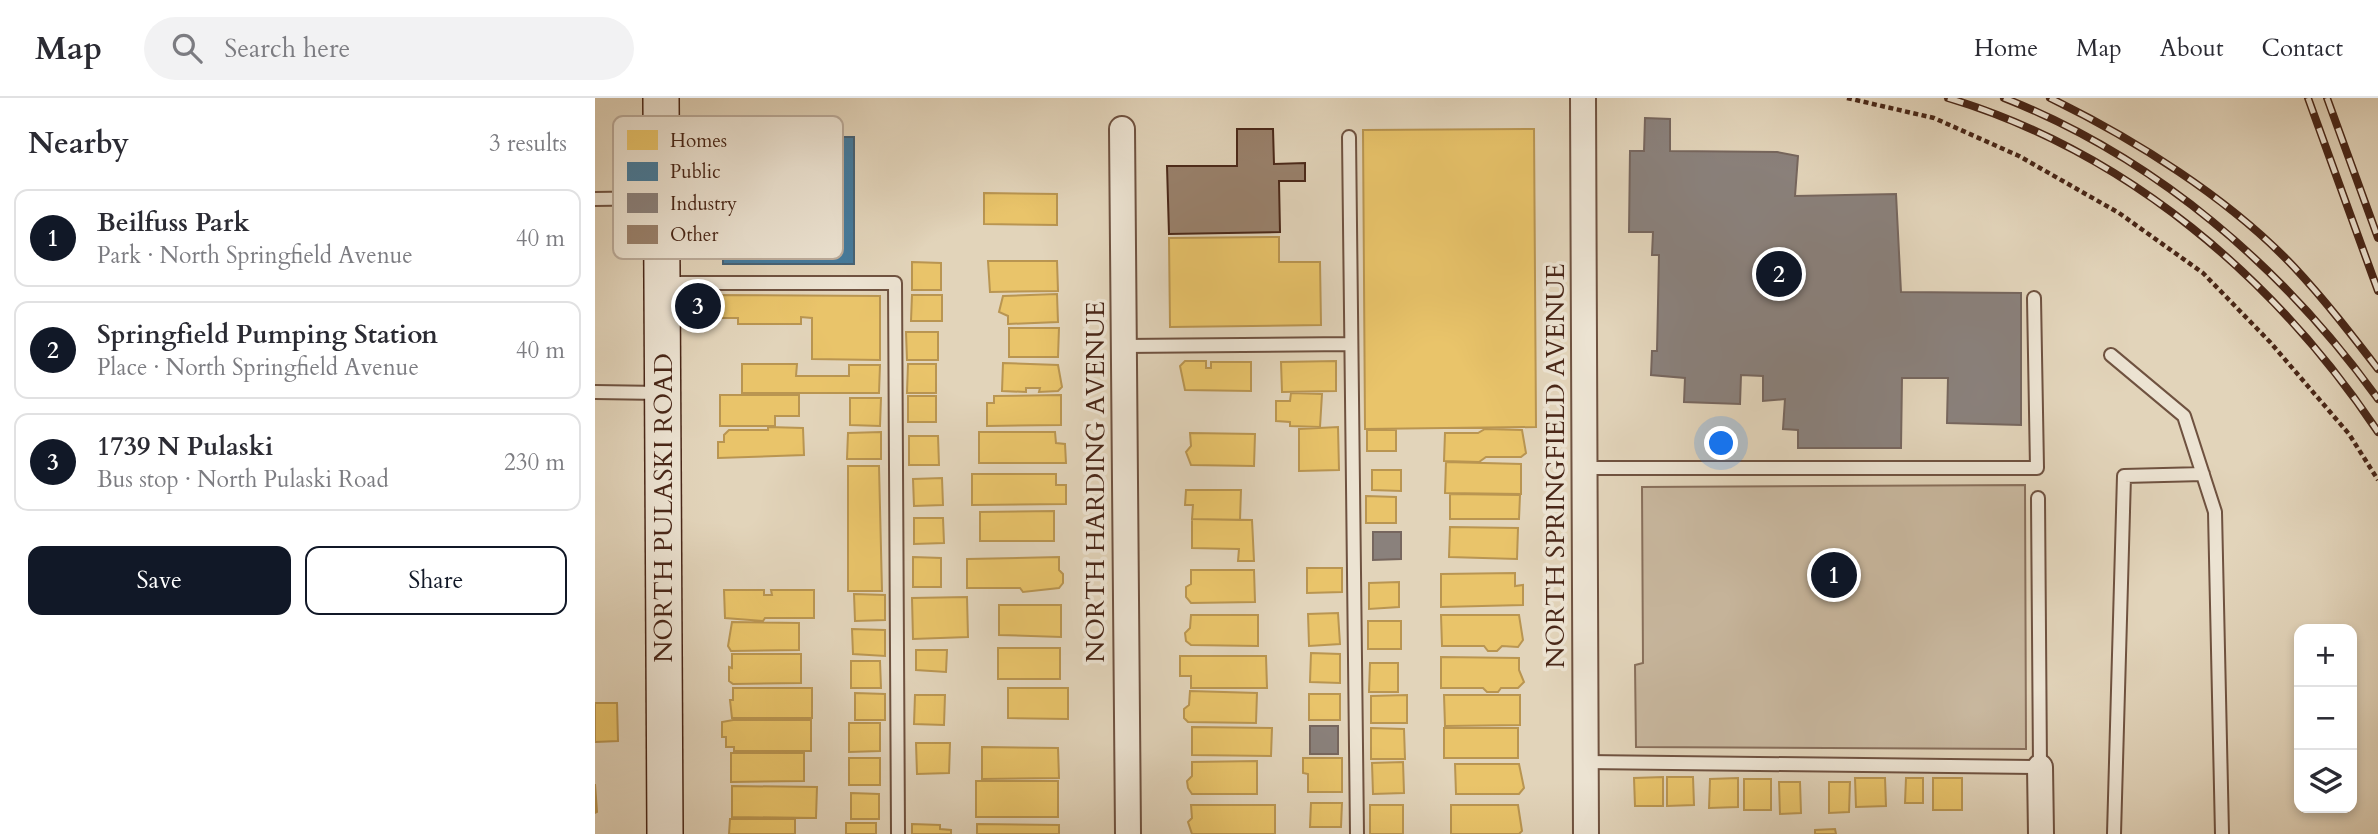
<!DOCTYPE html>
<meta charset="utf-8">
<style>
body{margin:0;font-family:Cardo,serif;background:#f2f2f3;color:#2b2b33}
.controls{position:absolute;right:21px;bottom:21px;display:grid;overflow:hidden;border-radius:14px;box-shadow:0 4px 10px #0003}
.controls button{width:63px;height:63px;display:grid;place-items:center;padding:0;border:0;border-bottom:2px solid #e1e1e2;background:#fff;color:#2b2b33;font:35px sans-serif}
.you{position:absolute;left:1127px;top:346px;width:24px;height:24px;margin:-18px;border:5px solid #fff;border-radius:50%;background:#1a73e8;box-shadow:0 0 0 10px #1a73e833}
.badge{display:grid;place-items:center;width:46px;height:46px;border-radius:50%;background:#111827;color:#fff;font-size:23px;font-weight:700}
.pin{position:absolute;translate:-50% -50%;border:4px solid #fff;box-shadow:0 2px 7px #0006}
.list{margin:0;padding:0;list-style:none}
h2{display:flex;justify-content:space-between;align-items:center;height:91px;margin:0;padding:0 28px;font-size:30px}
h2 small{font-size:23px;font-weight:400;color:#7c7c81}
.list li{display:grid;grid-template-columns:46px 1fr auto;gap:21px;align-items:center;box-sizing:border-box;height:98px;margin:0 14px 14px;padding:0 14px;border:2px solid #e1e1e2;border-radius:14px}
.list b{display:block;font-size:26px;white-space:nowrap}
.list p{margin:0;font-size:23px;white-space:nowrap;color:#7c7c81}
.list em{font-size:23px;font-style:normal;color:#7c7c81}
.actions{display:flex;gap:14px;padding:21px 28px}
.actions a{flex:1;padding:16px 0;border:2px solid #111827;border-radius:14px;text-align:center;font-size:24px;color:#111827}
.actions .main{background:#111827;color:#fff}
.icon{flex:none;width:38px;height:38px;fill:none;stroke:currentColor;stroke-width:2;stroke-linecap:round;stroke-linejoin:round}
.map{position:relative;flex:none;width:1783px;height:736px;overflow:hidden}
header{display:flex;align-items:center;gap:42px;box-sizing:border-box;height:98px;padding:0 35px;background:#fff;border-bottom:2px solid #e1e1e2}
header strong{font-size:33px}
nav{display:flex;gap:38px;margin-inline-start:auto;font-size:24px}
.search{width:490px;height:63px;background:#f2f2f3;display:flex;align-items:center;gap:18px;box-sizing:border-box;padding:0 24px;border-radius:38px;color:#7c7c81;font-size:26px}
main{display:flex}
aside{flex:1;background:#fff}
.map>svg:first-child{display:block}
</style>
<header>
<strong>Map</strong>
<div class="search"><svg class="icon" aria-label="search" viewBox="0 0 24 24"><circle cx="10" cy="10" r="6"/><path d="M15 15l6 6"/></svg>Search here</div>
<nav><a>Home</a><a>Map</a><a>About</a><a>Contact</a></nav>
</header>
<main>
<aside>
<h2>Nearby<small>3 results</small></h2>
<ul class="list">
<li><span class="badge">1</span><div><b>Beilfuss Park</b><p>Park · North Springfield Avenue</p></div><em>40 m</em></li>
<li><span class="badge">2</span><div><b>Springfield Pumping Station</b><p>Place · North Springfield Avenue</p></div><em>40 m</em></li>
<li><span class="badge">3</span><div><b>1739 N Pulaski</b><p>Bus stop · North Pulaski Road</p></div><em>230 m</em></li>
</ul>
<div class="actions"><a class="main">Save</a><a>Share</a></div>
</aside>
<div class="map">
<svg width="1783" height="736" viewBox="0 0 1783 736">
<rect width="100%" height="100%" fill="#e2d4ba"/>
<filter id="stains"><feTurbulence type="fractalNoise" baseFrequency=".00286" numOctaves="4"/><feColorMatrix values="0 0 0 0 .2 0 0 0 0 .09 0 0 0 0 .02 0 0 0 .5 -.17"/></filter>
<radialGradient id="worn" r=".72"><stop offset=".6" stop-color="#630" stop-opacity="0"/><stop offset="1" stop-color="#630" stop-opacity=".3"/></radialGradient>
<path fill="#c8b79e" stroke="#886f5b" stroke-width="2" d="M1430,387L1431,651L1041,649L1040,567L1048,565L1047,389Z"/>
<path fill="#e9c46a" stroke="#b99551" stroke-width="2" d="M939,31L941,329L770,331L768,32Z
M389,95L462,96V127L389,126Z
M684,139V164H725L726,227L575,229L574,140Z
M393,163H462L463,193L395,194Z
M317,164L346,165V192H317Z
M462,196L463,224L413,226V218L404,214L408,198Z
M115,197L285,198V262L217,261V220L206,219V226H143V220H115Z
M317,197H347V223H316Z
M414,230H464L463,259H414Z
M311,234H343V262H312Z
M590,263H611V270H616V264H656V293L590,292L585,268Z
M741,263V293L687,294L686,264Z
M408,265L463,267L467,289L463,293L444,294L445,290H431V294L407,293Z
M147,266H202L201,278H254V267H285L284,295H147Z
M313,266H341V295H312Z
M696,295L727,296L725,329L695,328V324L681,323V303H695Z
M125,297H204V318H180V328H125Z
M466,297V327L392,328V305H399V298Z
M313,298H341V324H313Z
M255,300H286L285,328L255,327Z
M173,329L208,330L209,357L123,360V344H129V337L134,332H173Z
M743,329L744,372L704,373V331Z
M890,331L927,332L931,355L926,359H891L884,364L849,363L850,335H883Z
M772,332H801V353H772Z
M286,334V361H252L253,335Z
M384,334H460L461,345L470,346L471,365H384Z
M595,335L660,336L659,368L596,367L591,354L596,348Z
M314,338H343L344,367H314Z
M851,364L926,366V396L850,395Z
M253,368H284L287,493H253Z
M777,372H806V393L777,392Z
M377,376H461V387H471V406L377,407Z
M347,380L348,407L319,408L318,381Z
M591,392H646L645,422L597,421L598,407H590Z
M855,396L925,397L924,421H855Z
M771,398L801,399V425H771Z
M459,413V443H385V414Z
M319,420H348L349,445L319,446Z
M597,421L657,422L659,463H643L644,451L597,450Z
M855,429L923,430L922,461L854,459Z
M318,459L346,460V489H318Z
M464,459V472L468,476V485L464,490L428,494L425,490H372V461Z
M712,470H747V494L712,495Z
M596,472H659L660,504L596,505L591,499V489L596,486Z
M920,475V488L928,487V507L846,509V476Z
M804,484V509L774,511V485Z
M129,492H169V497H177L176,492H219V520H170L168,523L130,520Z
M259,496L290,497V522L260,523Z
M372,499L373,539L318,541L317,500Z
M404,507H466V539L404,537Z
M743,515L745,546L714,548L713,516Z
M596,517H663V548L596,547L591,543L590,535L595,530Z
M846,517H924L928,542L923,549L907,548L902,553H893L889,548H847Z
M773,523H806V551H773Z
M137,524L204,525V552L136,553L133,548Z
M257,531L290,532V558L258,556Z
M403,550H465V581H403Z
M321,552H352L351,574L321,572Z
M716,555L745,556V585L715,584Z
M137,556H206V585L138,586L134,583V569L137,570Z
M585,558H671L672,590H596V578H585Z
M846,559L924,560V572L929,584L923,590H906L903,594H892L888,590H846Z
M256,563H285L286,590H256Z
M775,565H803V594H774Z
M138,590H217V620H137L135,602H138Z
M413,590H473V621L413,620Z
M595,593L662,595L661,625L593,624L589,620V611L594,607Z
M260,595L290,596V622H260Z
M714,596H745V622H714Z
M320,597H350L349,627L319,626Z
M812,597V625H776V598Z
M849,597H925V627L850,628Z
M0,605H22L23,643L0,644Z
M138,622H216V653H139V649H131V639H127V624Z
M254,625H285V653L254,654Z
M597,629L677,630L676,658L597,657Z
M776,630L809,631L810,661H776Z
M849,630H923V660H849Z
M321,645H355L354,675L322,676Z
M387,649L463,650L464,680L387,681Z
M136,655H209V683L136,684Z
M254,660H285V687H254Z
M708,660H747V694H713V676L708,675Z
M662,663V696H597L593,690L592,683L597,678V664Z
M808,664L809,695L778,696L777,665Z
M860,666H924L929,690L924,696H861Z
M1068,679V708H1040L1039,680Z
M1072,679H1098L1099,707L1072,708Z
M1143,680V709L1114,710L1115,681Z
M1260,680H1290L1291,708L1261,709Z
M1311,680H1328V705H1310Z
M1338,680H1367V712H1338Z
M1149,681H1176V712H1149Z
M381,683H463V719H381Z
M1184,684H1205L1206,715L1185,716Z
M1234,684H1255L1254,714L1234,715Z
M0,686L2,714L0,715Z
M137,688L222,689L221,720L137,719Z
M256,695L284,696V721H256Z
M716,705H747L746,729H715Z
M596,707H680V736H597L593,724L597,720Z
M775,707H808V736H775Z
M856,707H923L927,733L924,736H856Z
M135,721H200V736H134Z
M251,725H281V736H251Z
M317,726L345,727V731L356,732V736H317Z
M382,726L464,727V736H382Z
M1240,731L1241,736H1220V732Z"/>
<path fill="#457b9d" stroke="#466275" stroke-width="2" d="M128,39H259V166H128Z"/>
<path fill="#8a817c" stroke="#76665e" stroke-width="2" d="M1050,20L1075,21V53L1182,54L1203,58L1200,98L1301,96L1306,194L1426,195V327L1352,325L1353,280H1307L1306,350H1203V332L1188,331L1190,301L1168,303V278L1146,277L1145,306L1089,304L1090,280L1056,277L1057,253H1062L1064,157H1057L1058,134H1034L1035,53H1049Z
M778,434H806V461L778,462Z
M715,628H743V656H715Z"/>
<path fill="#99816c" stroke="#492718" stroke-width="2" d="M642,31H678L679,66L710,65V83H684L685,134L574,136L572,68H642Z"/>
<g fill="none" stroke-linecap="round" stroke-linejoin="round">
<defs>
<path id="service" d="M754,39L762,736
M0,101L66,100
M67,185H300L303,736
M529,248L756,246
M1516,257L1589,318L1620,414L1627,736
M0,294L66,295
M989,370H1442L1439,200
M991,664L1445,669L1443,400
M1519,736L1529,378L1608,376"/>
<path id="minor" d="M988,0L991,736
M527,31L533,736
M1445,669L1446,736"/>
<path id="secondary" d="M66,0L70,736"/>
</defs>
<use href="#service" stroke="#6f5240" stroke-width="16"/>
<use href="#minor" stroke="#6f5240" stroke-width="28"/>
<use href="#secondary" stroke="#492718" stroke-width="38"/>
<path stroke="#492718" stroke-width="4.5" stroke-dasharray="5 3.5" stroke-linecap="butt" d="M1252,0L1339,20L1424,58L1524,115L1608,175L1675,244L1754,336L1783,382"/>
<use href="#service" stroke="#ece3d2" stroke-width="12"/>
<use href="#minor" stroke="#ece3d2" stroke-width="24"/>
<use href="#secondary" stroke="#ece3d2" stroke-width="35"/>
<defs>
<path id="rail" d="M1353,0C1532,54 1680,180 1783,334
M1409,0C1561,60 1688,169 1783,301
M1455,0C1539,41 1634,100 1699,169C1729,201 1756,236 1783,271
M1713,0L1783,193
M1732,0L1783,140"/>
</defs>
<use href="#rail" stroke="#492718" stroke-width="8"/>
<use href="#rail" stroke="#ece3d2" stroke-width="5" stroke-dasharray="16" stroke-linecap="butt"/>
</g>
<g text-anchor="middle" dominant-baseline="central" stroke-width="7" stroke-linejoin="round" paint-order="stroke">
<g font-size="26" fill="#492718" stroke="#ece3d2">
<text transform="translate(960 368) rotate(-90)">NORTH SPRINGFIELD AVENUE</text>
<text transform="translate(500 384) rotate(-90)">NORTH HARDING AVENUE</text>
<text transform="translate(68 410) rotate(-90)">NORTH PULASKI ROAD</text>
</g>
</g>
<rect x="18" y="18" width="230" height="143" rx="10" fill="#ece3d2" stroke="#bbab9a" stroke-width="2"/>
<rect x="32" y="32" width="31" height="20" fill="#e9c46a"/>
<rect x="32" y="64" width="31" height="19" fill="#457b9d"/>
<rect x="32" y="95" width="31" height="20" fill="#8a817c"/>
<rect x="32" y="127" width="31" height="19" fill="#99816c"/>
<g font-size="19" fill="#492718">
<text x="75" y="49">Homes</text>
<text x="75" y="80">Public</text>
<text x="75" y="112">Industry</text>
<text x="75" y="143">Other</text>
</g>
<rect width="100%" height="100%" filter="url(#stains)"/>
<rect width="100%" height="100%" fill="url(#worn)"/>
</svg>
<div class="controls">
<button>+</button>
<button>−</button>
<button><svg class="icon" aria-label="layers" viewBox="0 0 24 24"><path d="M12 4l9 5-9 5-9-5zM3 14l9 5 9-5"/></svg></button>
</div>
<div class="you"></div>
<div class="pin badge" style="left:1239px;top:477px">1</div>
<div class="pin badge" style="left:1184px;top:176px">2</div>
<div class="pin badge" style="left:103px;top:208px">3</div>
</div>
</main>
